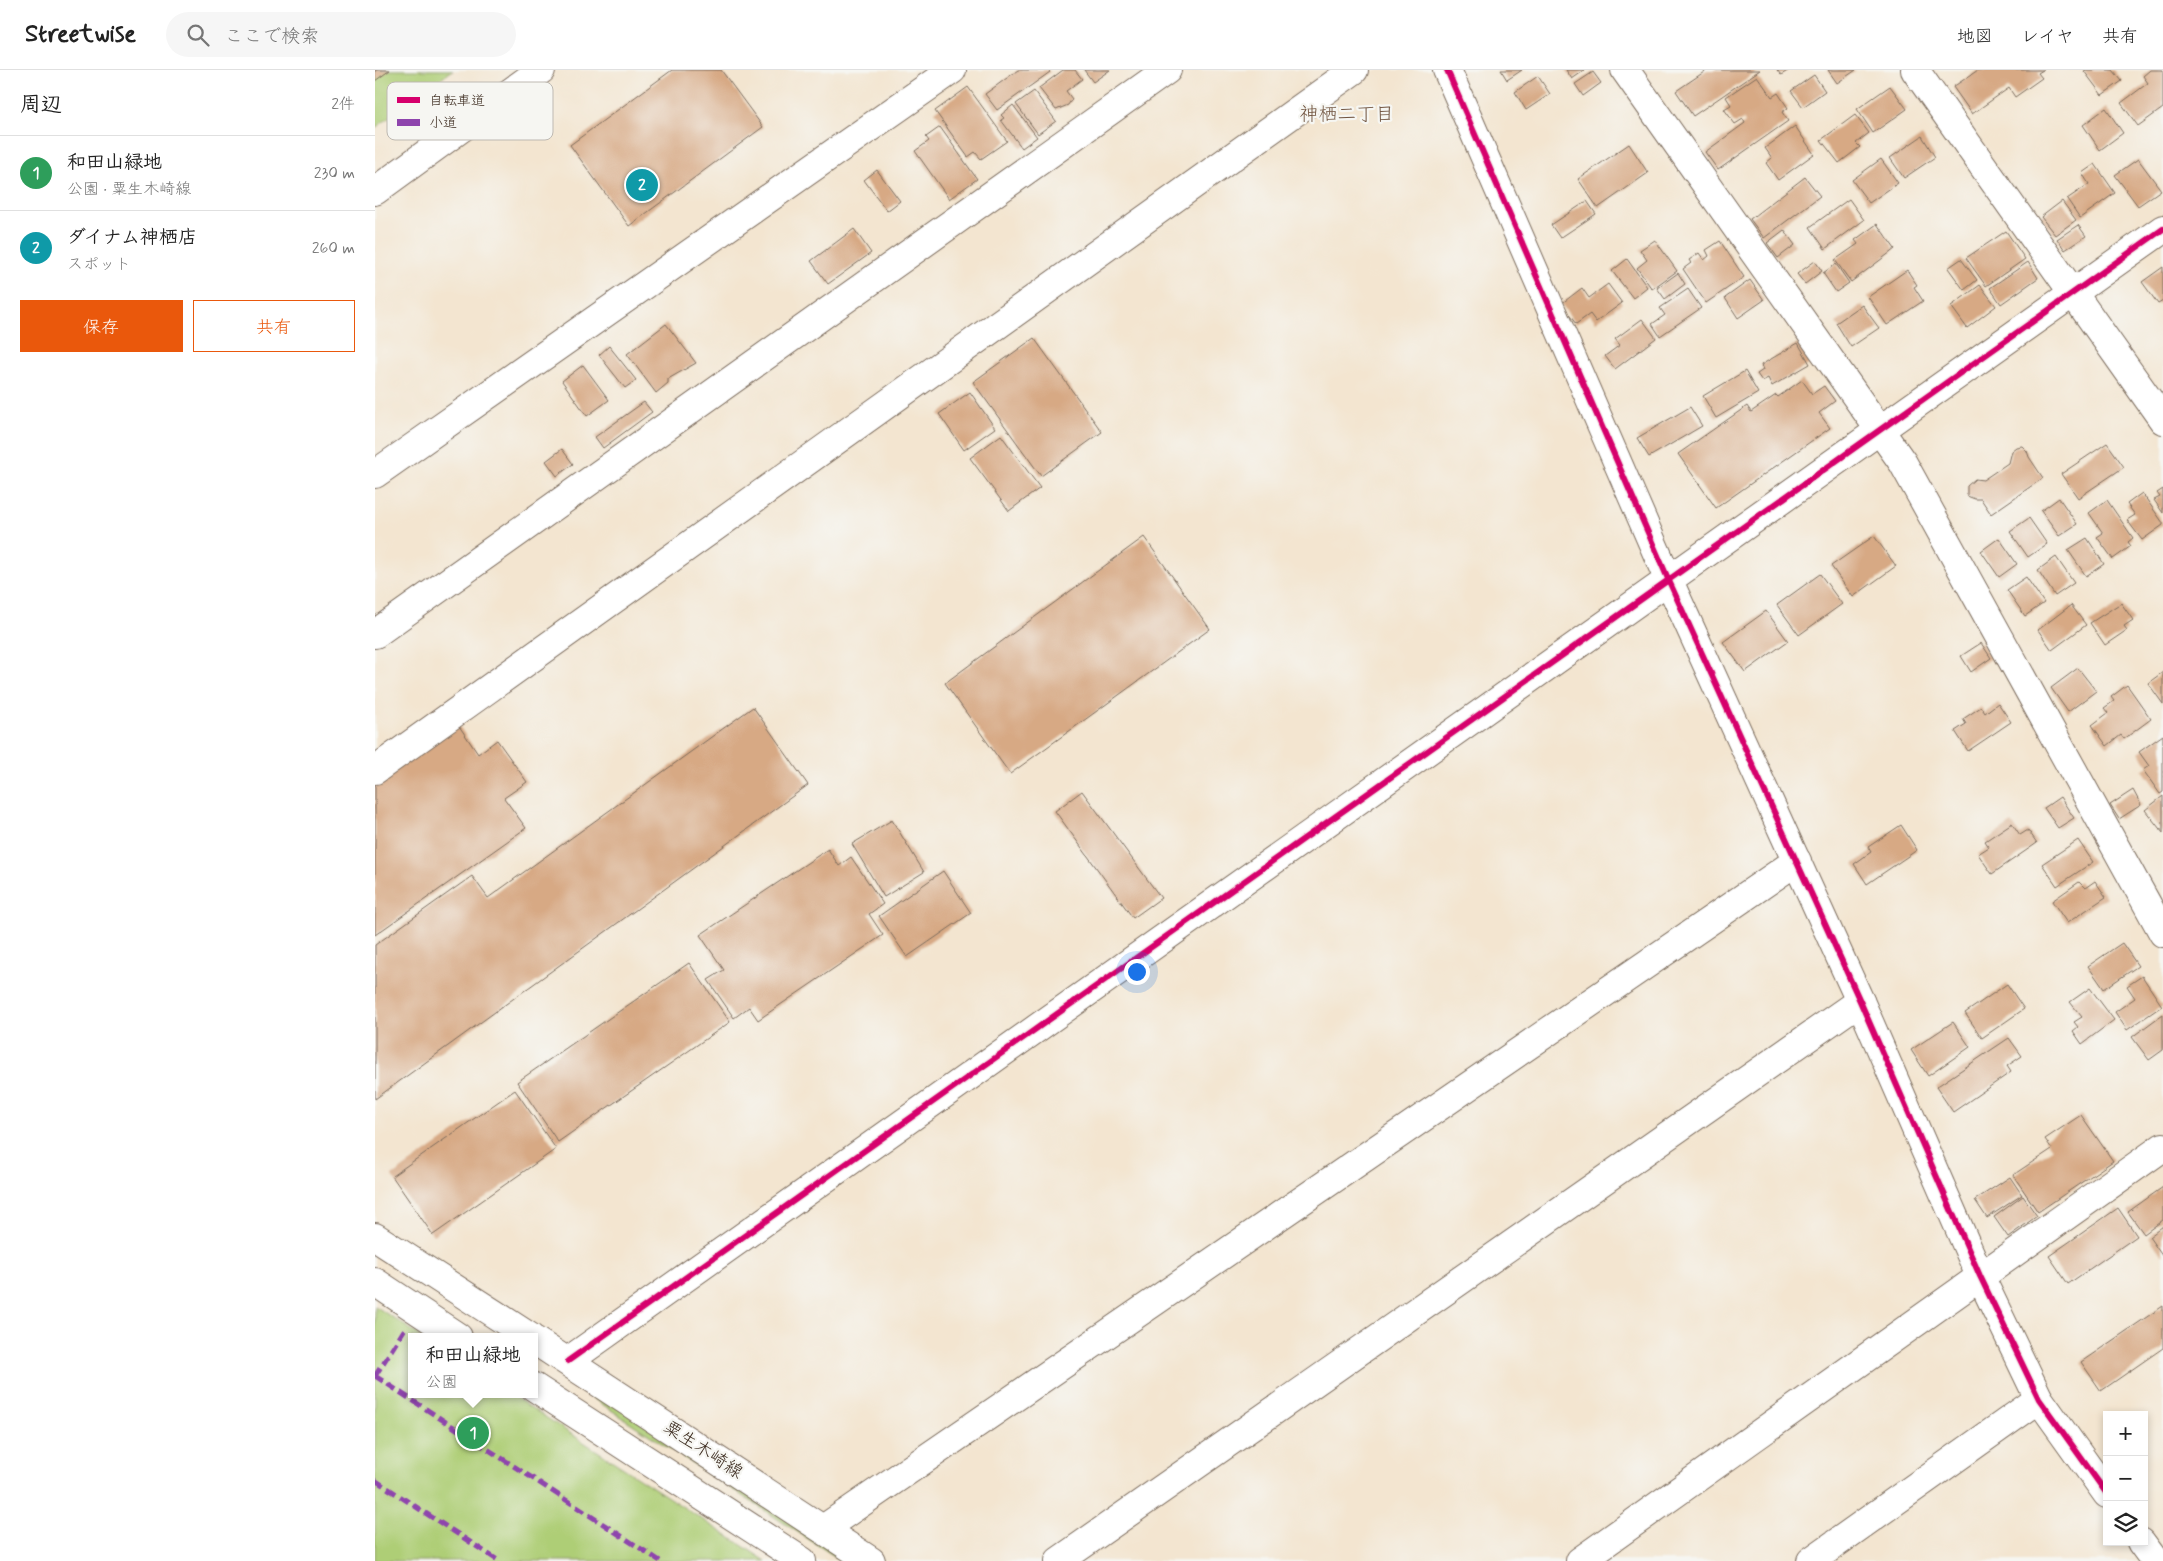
<!DOCTYPE html>
<html lang="ja">
<meta charset="utf-8">
<style>
body{margin:0;font-family:Mynerve,"Klee One",sans-serif;background:#f6f6f6;color:#222}
.controls{position:absolute;right:15px;bottom:15px;display:grid;overflow:hidden;border-radius:0px;box-shadow:0 2px 8px #0003}
.controls button{width:45px;height:45px;display:grid;place-items:center;padding:0;border:0;border-bottom:1px solid #e0e0e0;background:#fff;color:#222;font:25px sans-serif}
.you{position:absolute;left:761px;top:901px;width:18px;height:18px;margin:-12px;border:4px solid #fff;border-radius:50%;background:#1a73e8;box-shadow:0 0 0 8px #1a73e833}
.badge{display:grid;place-items:center;width:32px;height:32px;border-radius:50%;background:#ea580c;color:#fff;font-size:16px;font-weight:700}
.pin{position:absolute;translate:-50% -50%;border:2px solid #fff;box-shadow:0 1px 5px #0006}
.popup{position:absolute;left:33px;top:1263px;width:130px;height:65px;box-sizing:border-box;display:grid;place-content:center;border-radius:0px;background:#fff;filter:drop-shadow(0 1px 4px #0005);font-size:16px;white-space:nowrap;color:#767676}
.popup b{font-size:19px;color:#222}
.popup::after{content:'';position:absolute;left:50%;top:100%;margin-left:-10px;border:10px solid transparent;border-top-color:#fff}
.list{margin:0;padding:0;list-style:none}
h2{display:flex;justify-content:space-between;align-items:center;height:65px;margin:0;padding:0 20px;font-size:21px}
h2 small{font-size:16px;font-weight:400;color:#767676}
.list li{display:grid;grid-template-columns:32px 1fr auto;gap:15px;align-items:center;box-sizing:border-box;height:75px;padding:0 20px;border-top:1px solid #e0e0e0}
.list b{display:block;font-size:19px;white-space:nowrap}
.list p{margin:0;font-size:16px;white-space:nowrap;color:#767676}
.list em{font-size:16px;font-style:normal;color:#767676}
.actions{display:flex;gap:10px;padding:15px 20px}
.actions a{flex:1;padding:11px 0;border:1px solid #ea580c;border-radius:0px;text-align:center;font-size:18px;color:#ea580c}
.actions .main{background:#ea580c;color:#fff}
.icon{flex:none;width:28px;height:28px;fill:none;stroke:currentColor;stroke-width:2;stroke-linecap:round;stroke-linejoin:round}
.map{position:relative;flex:none;width:1788px;height:1491px;overflow:hidden}
header{display:flex;align-items:center;gap:30px;box-sizing:border-box;height:70px;padding:0 25px;background:#fff;border-bottom:1px solid #e0e0e0}
header strong{font-size:24px}
nav{display:flex;gap:28px;margin-inline-start:auto;font-size:18px}
.search{width:350px;height:45px;background:#f6f6f6;display:flex;align-items:center;gap:12px;box-sizing:border-box;padding:0 18px;border-radius:28px;color:#767676;font-size:19px}
main{display:flex}
aside{flex:1;background:#fff}
.map>svg:first-child{display:block}
</style>
<header>
<strong>Streetwise</strong>
<div class="search"><svg class="icon" aria-label="search" viewBox="0 0 24 24"><circle cx="10" cy="10" r="6"/><path d="M15 15l6 6"/></svg>ここで検索</div>
<nav><a>地図</a><a>レイヤ</a><a>共有</a></nav>
</header>
<main>
<aside>
<h2>周辺<small>2件</small></h2>
<ul class="list">
<li><span class="badge" style="background:#2e9e5b">1</span><div><b>和田山緑地</b><p>公園 · 粟生木崎線</p></div><em>230 m</em></li>
<li><span class="badge" style="background:#0f9aa8">2</span><div><b>ダイナム神栖店</b><p>スポット</p></div><em>260 m</em></li>
</ul>
<div class="actions"><a class="main">保存</a><a>共有</a></div>
</aside>
<div class="map">
<svg width="1788" height="1491" viewBox="0 0 1788 1491">
<rect width="100%" height="100%" fill="#f6f6f2"/>
<filter id="ink" filterUnits="userSpaceOnUse"><feTurbulence type="fractalNoise" baseFrequency=".02" numOctaves="2"/><feDisplacementMap in="SourceGraphic" scale="10" xChannelSelector="R" yChannelSelector="G"/><feConvolveMatrix kernelMatrix="1 2 1 2 8 2 1 2 1" color-interpolation-filters="sRGB"/></filter>
<filter id="wash" filterUnits="userSpaceOnUse"><feTurbulence type="fractalNoise" baseFrequency=".0096" numOctaves="4" result="noise"/><feDisplacementMap in="SourceGraphic" scale="20" xChannelSelector="R" yChannelSelector="G"/><feGaussianBlur stdDeviation="1.12" result="paint"/><feColorMatrix in="noise" values="0 0 0 0 0 0 0 0 0 0 0 0 0 0 0 0 0 1.4 0 .05"/><feComposite in="paint" operator="in"/></filter>
<g filter="url(#wash)">
<rect width="100%" height="100%" fill="#f3e5d0"/>
<path fill="#aece76" stroke="#747c4a" d="M0,0H78L0,58Z
M0,1236L47,1267H37V1324H135L391,1491H0Z
M220,1312L493,1491H467L213,1325Z"/>
<g id="blocks">
<path fill="#d7a984" d="M0,0H15L0,11Z
M297,0H346L388,57L254,156L195,75Z
M643,0H673L675,2L622,40L610,24Z
M688,0H700L707,9L691,21L697,29L693,35L681,40L664,18Z
M709,0H735L718,12Z
M1126,0H1147L1132,10Z
M1191,0H1210L1197,9Z
M1332,0H1385L1318,46L1301,21Z
M1402,0H1414L1406,5Z
M1453,0H1481L1462,13Z
M1603,0H1668L1663,3L1667,8L1640,27L1634,18L1597,44L1578,17Z
M1711,0H1738L1747,11L1727,25L1709,1Z
M1775,0H1788V38L1763,56L1746,33L1773,13L1768,6Z
M1218,2L1226,13L1208,26L1200,14Z
M1439,5L1450,21L1428,37L1416,21Z
M1163,6L1175,24L1151,40L1140,22Z
M1382,6L1397,27L1403,23L1413,38L1407,42L1413,51L1343,100L1330,82L1370,53L1368,49L1360,54L1349,39L1356,35L1351,27Z
M1515,16L1532,39L1498,63L1482,39Z
M593,17L632,71L606,89L600,82L593,87L560,41Z
M659,21L681,51L663,64L641,34Z
M638,35L662,67L647,78L626,50L629,48L626,45Z
M1731,38L1748,63L1725,80L1708,55Z
M1480,45L1494,63L1481,73L1485,77L1464,93L1446,70Z
M1420,56L1439,84L1403,110L1391,93L1397,88L1390,78Z
M565,57L602,109L574,129L540,81L554,71L551,67Z
M1547,66L1560,87L1529,108L1515,88Z
M1254,74L1273,103L1223,138L1203,109Z
M1506,89L1523,113L1494,133L1477,110Z
M1763,89L1786,120L1763,136L1740,105Z
M1720,94L1740,123L1705,148L1692,129L1714,114L1707,103Z
M502,100L525,131L512,141L489,110Z
M1430,107L1445,126L1389,168L1375,149Z
M1474,129L1489,150L1450,179L1435,157Z
M1212,131L1221,144L1185,168L1176,155Z
M1687,131L1701,150L1680,165L1666,147Z
M1502,154L1520,179L1476,212L1460,190L1483,174L1480,170Z
M1703,155L1711,166L1690,180L1682,169Z
M479,159L496,183L453,214L436,191Z
M1409,160L1420,175L1403,188L1392,173Z
M1631,161L1650,189L1611,216L1591,188Z
M1280,170L1302,201L1277,219L1262,198L1272,190L1265,180Z
M1345,171L1369,207L1331,233L1308,199L1316,193L1314,190L1324,183L1329,190L1334,186L1331,180Z
M1252,189L1272,217L1258,228L1237,201Z
M1586,189L1602,210L1589,220L1573,198Z
M1440,191L1447,201L1430,214L1422,204Z
M1653,192L1663,208L1626,234L1615,218Z
M1461,194L1474,213L1461,222L1448,203Z
M1788,197V231L1783,234L1767,212Z
M1532,200L1542,215L1539,217L1548,231L1512,255L1493,227Z
M1303,203L1310,214L1290,229L1282,218Z
M1375,210L1389,230L1363,248L1350,228Z
M1233,214L1247,233L1221,252L1215,244L1201,254L1186,234L1207,218L1214,228Z
M1605,215L1621,236L1592,258L1576,236Z
M1313,219L1326,238L1285,266L1277,254L1290,245L1285,238Z
M1487,235L1504,258L1476,277L1461,253Z
M1267,249L1281,268L1240,299L1230,286L1245,275L1240,269Z
M291,254L321,293L293,309V313L281,323L252,284Z
M659,268L727,362L666,406L598,312Z
M1423,273L1435,294L1397,316L1393,308L1387,311L1382,304L1388,300L1386,295Z
M234,276L261,310L250,318L224,285Z
M208,295L234,330L212,346L187,311Z
M1370,301L1383,323L1341,348L1328,326Z
M1427,310L1437,324L1449,316L1460,331L1444,343L1455,358L1341,438L1303,384L1372,336L1376,342L1401,325L1403,327Z
M595,322L620,358L589,380L564,344Z
M269,332L277,342L228,378L220,367Z
M1315,337L1327,356L1274,387L1262,368Z
M626,365L665,418L634,441L595,388Z
M1732,373L1749,397L1703,428L1686,404Z
M1647,376L1652,381L1654,387L1668,408L1616,444L1606,429H1600L1592,426V416L1600,409L1608,410L1633,393L1636,381L1641,377Z
M187,379L198,394L182,406L171,391Z
M1788,419V443L1779,430L1785,427L1782,423Z
M1767,423L1788,453V455L1767,470L1752,450L1760,445L1752,434Z
M1684,428L1702,454L1684,466L1666,441Z
M1732,430L1758,468L1753,472L1756,476L1738,489L1722,467L1728,463L1714,443Z
M1654,448L1672,474L1653,487L1635,461Z
M1499,466L1521,496L1478,527L1456,496Z
M769,467L835,559L635,704L570,613Z
M1624,468L1642,494L1624,507L1606,481Z
M1712,468L1729,494L1711,506L1693,480Z
M1681,487L1699,513L1680,526L1663,500Z
M1445,504L1467,534L1424,565L1402,535Z
M1651,507L1669,533L1650,546L1632,520Z
M1746,533L1758,550L1749,556L1752,560L1730,575L1715,553Z
M1696,535L1711,555L1677,580L1663,560Z
M1391,541L1413,571L1370,602L1348,572Z
M1606,573L1616,588L1596,602L1586,586Z
M1703,598L1721,621L1693,642L1676,618Z
M1788,602V634L1773,613Z
M1752,615L1776,649L1749,669L1746,665L1732,676L1717,655L1733,643L1729,638L1739,631L1736,627Z
M1623,633L1636,652L1593,681L1580,661L1591,654L1588,649L1606,637L1610,643Z
M378,637L433,715L0,1029V875L97,806L113,828Z
M82,653L103,684L122,670L152,712L129,728L151,758L0,865V712Z
M1788,665V722L1785,724L1768,700L1774,696L1764,682Z
M1758,720L1766,735L1744,749L1735,735Z
M707,721L786,828L758,848L680,741Z
M1788,726V763L1770,740Z
M1685,727L1699,748L1683,758L1669,738Z
M517,750L549,802L509,827L477,774Z
M1637,753L1645,765L1653,760L1662,773L1617,804L1603,784L1614,777L1610,771Z
M1526,755L1542,780L1492,814L1479,794L1496,782L1493,777Z
M1703,770L1718,792L1682,816L1667,794Z
M453,779L464,796L476,787L508,834L494,844L508,865L383,950L374,937L359,948L333,910L349,900L325,865Z
M568,801L596,843L532,887L504,846Z
M1720,811L1731,827L1692,853L1677,831L1704,812L1710,818Z
M1747,873L1763,896L1729,919L1713,896Z
M314,893L355,952L183,1072L142,1012Z
M1767,906L1787,936L1752,960L1740,942L1760,928L1752,916Z
M1632,914L1649,939L1607,968L1590,943Z
M1715,918L1739,950L1707,974L1698,961L1703,957L1699,952L1707,947L1695,932Z
M1788,944V980L1774,990L1757,967Z
M1578,952L1595,977L1553,1006L1536,980Z
M1634,968L1647,986L1632,996L1636,1002L1578,1042L1561,1017Z
M140,1020L181,1079L58,1165L17,1106Z
M1706,1045L1738,1091L1663,1142L1638,1105L1677,1079L1670,1069Z
M1635,1107L1647,1125L1612,1148L1600,1130Z
M1788,1117V1150L1769,1164L1753,1142Z
M1648,1126L1662,1146L1633,1167L1619,1147Z
M1743,1138L1762,1166L1693,1214L1674,1186Z
M1788,1156V1187L1774,1167Z
M1788,1236V1278L1726,1321L1706,1292Z"/>
</g>
</g>
<g filter="url(#ink)">
<use href="#blocks" fill-opacity="0" stroke="#7b6b5c" stroke-width="1"/>
<g fill="none" stroke-linecap="round" stroke-linejoin="round">
<defs>
<path id="street" d="M1250,0L1528,393L1788,863
M1540,0L1788,350
M0,121L166,0
M0,404L577,0
M0,564L792,0
M0,700L979,0
M448,1459L1422,791
M684,1491L1485,931
M1205,1491L1788,1077
M1436,1491L1664,1329"/>
<path id="secondary" d="M1072,0L1294,511L1485,931L1605,1206L1664,1329L1732,1424
M0,1167L155,1267
M0,1212L83,1267
M159,1270L496,1491
M193,1291L1788,159
M159,1317L427,1491
M1766,1472L1780,1491"/>
</defs>
<use href="#street" stroke="#7b6b5c" stroke-width="30"/>
<use href="#secondary" stroke="#7b6b5c" stroke-width="30"/>
<use href="#street" stroke="#fff" stroke-width="28"/>
<use href="#secondary" stroke="#fff" stroke-width="28"/>
<path stroke="#8e44ad" stroke-width="5" stroke-dasharray="10 5" stroke-linecap="butt" d="M0,1306L285,1491
M0,1306L31,1257
M0,1410L124,1491"/>
<defs>
<path id="cycleway" d="M1072,0L1294,511L1485,931L1605,1206L1664,1329L1732,1424
M193,1291L1788,159"/>
</defs>
<use href="#cycleway" stroke="#f6f6f2" stroke-width="9"/>
<use href="#cycleway" stroke="#d6006c" stroke-width="6"/>
</g>
</g>
<g text-anchor="middle" dominant-baseline="central" stroke-width="4.5" stroke-linejoin="round" paint-order="stroke">
<g font-size="18" fill="#3b2a1e" stroke="#f6f6f2">
<text transform="translate(328 1380) rotate(33)">粟生木崎線</text>
</g>
<g font-size="19" fill="#725642" stroke="#f6f6f2">
<text x="972" y="44">神栖二丁目</text>
</g>
</g>
<rect x="12" y="12" width="166" height="58" rx="8" fill="#f6f6f2" stroke="#beb9b2" stroke-width="1"/>
<rect x="22" y="27" width="23" height="6" fill="#d6006c"/>
<rect x="22" y="49" width="23" height="7" fill="#8e44ad"/>
<g font-size="14" fill="#3b2a1e">
<text x="54" y="35">自転車道</text>
<text x="54" y="57">小道</text>
</g>
</svg>
<div class="controls">
<button>+</button>
<button>−</button>
<button><svg class="icon" aria-label="layers" viewBox="0 0 24 24"><path d="M12 4l9 5-9 5-9-5zM3 14l9 5 9-5"/></svg></button>
</div>
<div class="you"></div>
<div class="pin badge" style="left:98px;top:1363px;background:#2e9e5b">1</div>
<div class="popup"><b>和田山緑地</b>公園</div>
<div class="pin badge" style="left:267px;top:115px;background:#0f9aa8">2</div>
</div>
</main>
